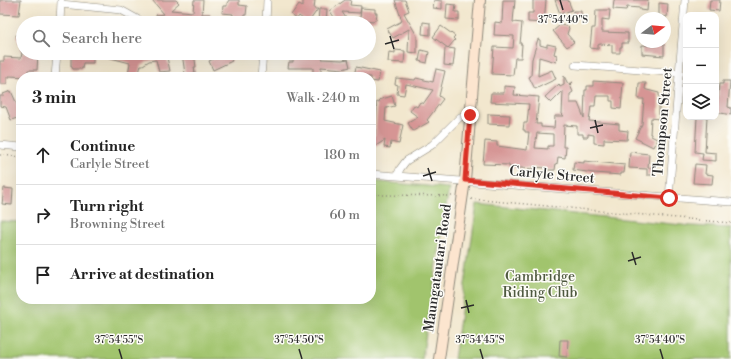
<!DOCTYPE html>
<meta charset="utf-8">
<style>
body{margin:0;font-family:"Libre Bodoni",serif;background:#f2f2f2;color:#222}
.controls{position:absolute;right:12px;top:12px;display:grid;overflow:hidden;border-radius:8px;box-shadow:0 4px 16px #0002}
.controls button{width:36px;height:36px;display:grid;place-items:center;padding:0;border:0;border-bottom:1px solid #e0e0e0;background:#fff;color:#222;font:20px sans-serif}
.compass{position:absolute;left:635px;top:12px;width:36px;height:36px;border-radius:50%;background:#fff;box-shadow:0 4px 16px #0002;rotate:74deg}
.stop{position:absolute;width:12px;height:12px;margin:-9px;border:3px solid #d93025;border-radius:50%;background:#fff}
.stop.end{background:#d93025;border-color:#fff;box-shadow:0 1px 4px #0008}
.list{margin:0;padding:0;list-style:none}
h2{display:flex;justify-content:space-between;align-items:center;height:52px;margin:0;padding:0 16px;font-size:17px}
h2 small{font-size:13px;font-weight:400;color:#767676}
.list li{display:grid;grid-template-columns:26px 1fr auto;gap:12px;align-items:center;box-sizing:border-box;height:60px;padding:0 16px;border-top:1px solid #e0e0e0}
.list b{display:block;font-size:15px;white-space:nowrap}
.list p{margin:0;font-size:13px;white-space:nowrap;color:#767676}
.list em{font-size:13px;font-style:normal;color:#767676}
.icon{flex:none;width:22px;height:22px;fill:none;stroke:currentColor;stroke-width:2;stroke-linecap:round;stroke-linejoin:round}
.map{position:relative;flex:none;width:731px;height:359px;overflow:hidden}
.search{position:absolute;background:#fff;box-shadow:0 4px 16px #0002;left:16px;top:16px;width:360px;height:44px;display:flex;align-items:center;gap:10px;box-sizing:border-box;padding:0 14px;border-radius:22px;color:#767676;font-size:15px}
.panel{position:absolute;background:#fff;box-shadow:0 4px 16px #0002;left:16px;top:72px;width:360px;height:232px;border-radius:16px}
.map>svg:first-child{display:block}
</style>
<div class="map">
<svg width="731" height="359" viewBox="0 0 731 359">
<rect width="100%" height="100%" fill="#fdfcf7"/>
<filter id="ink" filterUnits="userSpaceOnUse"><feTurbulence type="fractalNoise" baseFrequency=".025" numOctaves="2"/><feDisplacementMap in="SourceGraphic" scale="8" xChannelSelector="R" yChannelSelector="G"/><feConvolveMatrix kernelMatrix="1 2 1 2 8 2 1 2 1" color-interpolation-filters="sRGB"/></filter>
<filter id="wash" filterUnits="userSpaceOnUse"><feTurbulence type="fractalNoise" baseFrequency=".012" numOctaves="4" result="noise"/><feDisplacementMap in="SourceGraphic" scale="16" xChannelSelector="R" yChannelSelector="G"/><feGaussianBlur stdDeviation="0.9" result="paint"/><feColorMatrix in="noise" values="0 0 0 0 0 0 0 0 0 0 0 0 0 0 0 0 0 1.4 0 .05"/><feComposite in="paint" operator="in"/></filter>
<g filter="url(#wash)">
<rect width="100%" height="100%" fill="#f2e7ce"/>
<path fill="#a1c46d" stroke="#66784c" d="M371,181L449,188L422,359H0V221L21,222V299H371Z
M477,204L692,226L731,228V359H454Z"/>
<g id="blocks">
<path fill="#d69594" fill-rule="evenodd" d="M0,0H21L19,15L0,14Z
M152,0H176L179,3L171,10L193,12L194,0H203L202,14H210L209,23H190L191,20L173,19V23H161L160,21L158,22L156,15L164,14Z
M229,0H239V5L247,6L246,15H244L243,23H232L233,14L222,13L223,6H227V3Z
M303,0H315L314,9H318L308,23L299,16L297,19L291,15L299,4L303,6Z
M345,0H351L350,5L361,6L360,13L342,12L346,18L338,23L330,11Z
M395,0H405L409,11L404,13L417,36V53L408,52L409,29L393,38L387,29L402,21Z
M434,0L442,1V9L433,8Z
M503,0H515L513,22L522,23L520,44H522L521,58H515L513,75L492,74L494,47L513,48L514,36L494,35L495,22L502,23Z
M533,0H546L544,23L528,22V13H533Z
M555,0H568L572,10L560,14Z
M614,0H648L647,11L640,10V8L627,7L626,10L613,9Z
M710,0H720L719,11L709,10Z
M659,3L668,4L667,17L659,16Z
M447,4L456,5L455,12H459V20L446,19Z
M361,8L375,9V13H377L376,20H374V21L362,20V18H360Z
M319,9H327L326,23H318Z
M596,10H610L609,20L602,19V32L628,33V43H622V47H620V53H612V45L600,44L598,45V49L590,48L592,28H595Z
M573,11H581V18L573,17Z
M423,22L430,23V35L422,34Z
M560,25L567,26L569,28L567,34L574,42L567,47L553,31Z
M441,26L455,36L453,38L455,40L448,48L455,49L453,66L444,65L445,48H448L433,37Z
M23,33V53H22L16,35Z
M538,39L540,40V45L547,47V44L556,46L554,54L557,55L556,62L539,57L538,76L552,70L556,79L535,89L529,77L531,76L532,59Z
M656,43L664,44V56L642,54V45L656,46Z
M395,50L405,51L404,63L388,62L389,52L395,53Z
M421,50L429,52L427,63L419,61Z
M22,53H38L37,70H28V77L9,76V78L7,77V84H0V61H4V57L21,58Z
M71,53H93V63H83L82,69H73L71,66Z
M100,53H166L170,71L159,72L156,60L149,61L143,65H141L139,73H137V77L128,75L130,63L99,55Z
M182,53H194L196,67H194L195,73L185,74Z
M226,53H228L232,61L213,70L209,61Z
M293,53H322V59L342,60L348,59L350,67L343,69L321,67V76L313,75V68H288L289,62H293Z
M356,67L380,72L378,82L371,81V77L354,76Z
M436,69L445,71L439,96L443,99L427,120L429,122L413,131L408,123L418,117L410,111L414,105L417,107L420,102L423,104L433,90L406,84L404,95L397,94L398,85L395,84L396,78L415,80L416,78L433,82Z
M564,76L568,84L573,82L569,86L570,85L573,92L570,94V103H578L584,118L585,90H587V86H593V81L623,83L621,109L613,108V101H610V96H596L595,106H591L589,121L619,124V130L628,131L627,140L604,139V144L594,143V135L588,134V137H583V134H577V126L564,125L563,147H566L565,158L558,157L557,164L556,163L555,170H547V168L533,167V169L509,167V165L483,164L485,141L497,142V146L527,150L529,132H525V130H523L524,123H527L529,104L490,102L491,93H504V86L515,87L514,95L539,97L536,124H541V127L554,128L555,116H564L562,114L563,91L551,103L545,97L559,84L560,87L564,85ZM537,133L553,134V146H548V149L535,148Z
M723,81H730L728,107L731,108V115L716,112V99H718L719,84H723Z
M639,83H646L645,89L647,90L659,93V119L651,118L650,134H651V136L657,139L653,147L635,138L642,124L644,99H638Z
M11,91L20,111L21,110V117L11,120L6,107L0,106V96H4L3,94Z
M392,96L395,106L386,108L385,121L403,125L399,144L391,142L390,148L384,147L385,140L371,149V137L375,135L377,109L376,103L380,101L379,100Z
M488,114L510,115L509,125L488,124Z
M697,117H707L705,152L716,153V161L702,160L703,153L695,152Z
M630,152L649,154L648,168H655V175H647V169L629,168Z
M584,161L625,165L624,173H621V175L594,173L573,170L574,162L584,163Z
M695,164L706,165L705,174L713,175L712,184L693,183Z
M4,188L13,189L12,205L2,204Z
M560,340H568L567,357L559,356Z"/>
</g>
</g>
<g filter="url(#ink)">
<use href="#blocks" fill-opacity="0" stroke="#8e897c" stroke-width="1"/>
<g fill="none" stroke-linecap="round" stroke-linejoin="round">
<defs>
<path id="street" d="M61,4L121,10L139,20
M60,23L61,1
M266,23L267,0
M575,65L680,73
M55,77L57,53
M261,77L263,53
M0,145L21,147
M371,174L731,202
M397,176L400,169L406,161L432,145L460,117L470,115
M669,198L685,0"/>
<path id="secondary" d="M439,359L465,180L480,0"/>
</defs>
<use href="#street" stroke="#8e897c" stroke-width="8"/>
<use href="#secondary" stroke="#8e897c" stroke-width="12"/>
<path stroke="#8e897c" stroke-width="1.5" stroke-dasharray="1 3" stroke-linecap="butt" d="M0,155L21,157
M371,194L383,195L453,196
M471,199L731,223"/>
<use href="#street" stroke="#fff" stroke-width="7"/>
<use href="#secondary" stroke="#fce5cf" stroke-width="10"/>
</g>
</g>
<g fill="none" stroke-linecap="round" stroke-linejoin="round" filter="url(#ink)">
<path stroke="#d93025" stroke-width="5" d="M470,115L465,180L669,198"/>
</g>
<path fill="none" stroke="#2b2b2b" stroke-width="1.5" d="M560,0L563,10M390,36L394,49M385,44L399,40M595,120L598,133M590,128L603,125M428,168L432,181M423,176L436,172M632,252L636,265M628,261L641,257M466,300L469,313M461,308L474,305M119,349L122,359M299,349L302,359M480,349L483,359M660,349L663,359"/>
<g text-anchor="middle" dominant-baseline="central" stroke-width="3" stroke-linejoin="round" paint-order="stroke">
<g font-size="14" fill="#2b2b2b" stroke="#fdfcf7">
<text transform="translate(663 122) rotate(-85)">Thompson Street</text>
<text transform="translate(552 175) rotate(5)">Carlyle Street</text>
<text transform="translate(438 268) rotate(-82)">Maungatautari Road</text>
</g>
<g font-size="14" fill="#4e593f" stroke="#fdfcf7">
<text x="540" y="277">Cambridge<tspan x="540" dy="16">Riding Club</tspan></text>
</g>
</g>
<g font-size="10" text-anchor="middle" fill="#2b2b2b" stroke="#fdfcf7" stroke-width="3" stroke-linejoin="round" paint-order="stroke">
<text x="563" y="23">37°54'40"S</text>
<text x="119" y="343">37°54'55"S</text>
<text x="299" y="343">37°54'50"S</text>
<text x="480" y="343">37°54'45"S</text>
<text x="660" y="343">37°54'40"S</text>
</g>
</svg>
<div class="controls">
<button>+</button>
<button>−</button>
<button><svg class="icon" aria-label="layers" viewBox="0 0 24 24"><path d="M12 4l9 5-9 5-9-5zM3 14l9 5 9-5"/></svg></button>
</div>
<svg class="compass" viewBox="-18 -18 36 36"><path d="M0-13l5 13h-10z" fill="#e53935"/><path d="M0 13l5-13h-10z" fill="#767676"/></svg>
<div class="stop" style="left:669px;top:198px"></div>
<div class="stop end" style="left:470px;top:115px"></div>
<div class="search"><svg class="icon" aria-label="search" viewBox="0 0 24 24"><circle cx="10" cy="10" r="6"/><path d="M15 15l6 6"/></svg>Search here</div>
<section class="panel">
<h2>3 min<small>Walk · 240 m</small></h2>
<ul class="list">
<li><svg class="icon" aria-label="ahead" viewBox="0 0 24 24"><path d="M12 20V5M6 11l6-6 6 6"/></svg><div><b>Continue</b><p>Carlyle Street</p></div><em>180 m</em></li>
<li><svg class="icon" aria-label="right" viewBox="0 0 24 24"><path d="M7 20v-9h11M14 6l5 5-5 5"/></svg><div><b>Turn right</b><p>Browning Street</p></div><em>60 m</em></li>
<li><svg class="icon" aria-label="arrive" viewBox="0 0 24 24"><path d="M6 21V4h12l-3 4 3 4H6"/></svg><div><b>Arrive at destination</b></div></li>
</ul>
</section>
</div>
